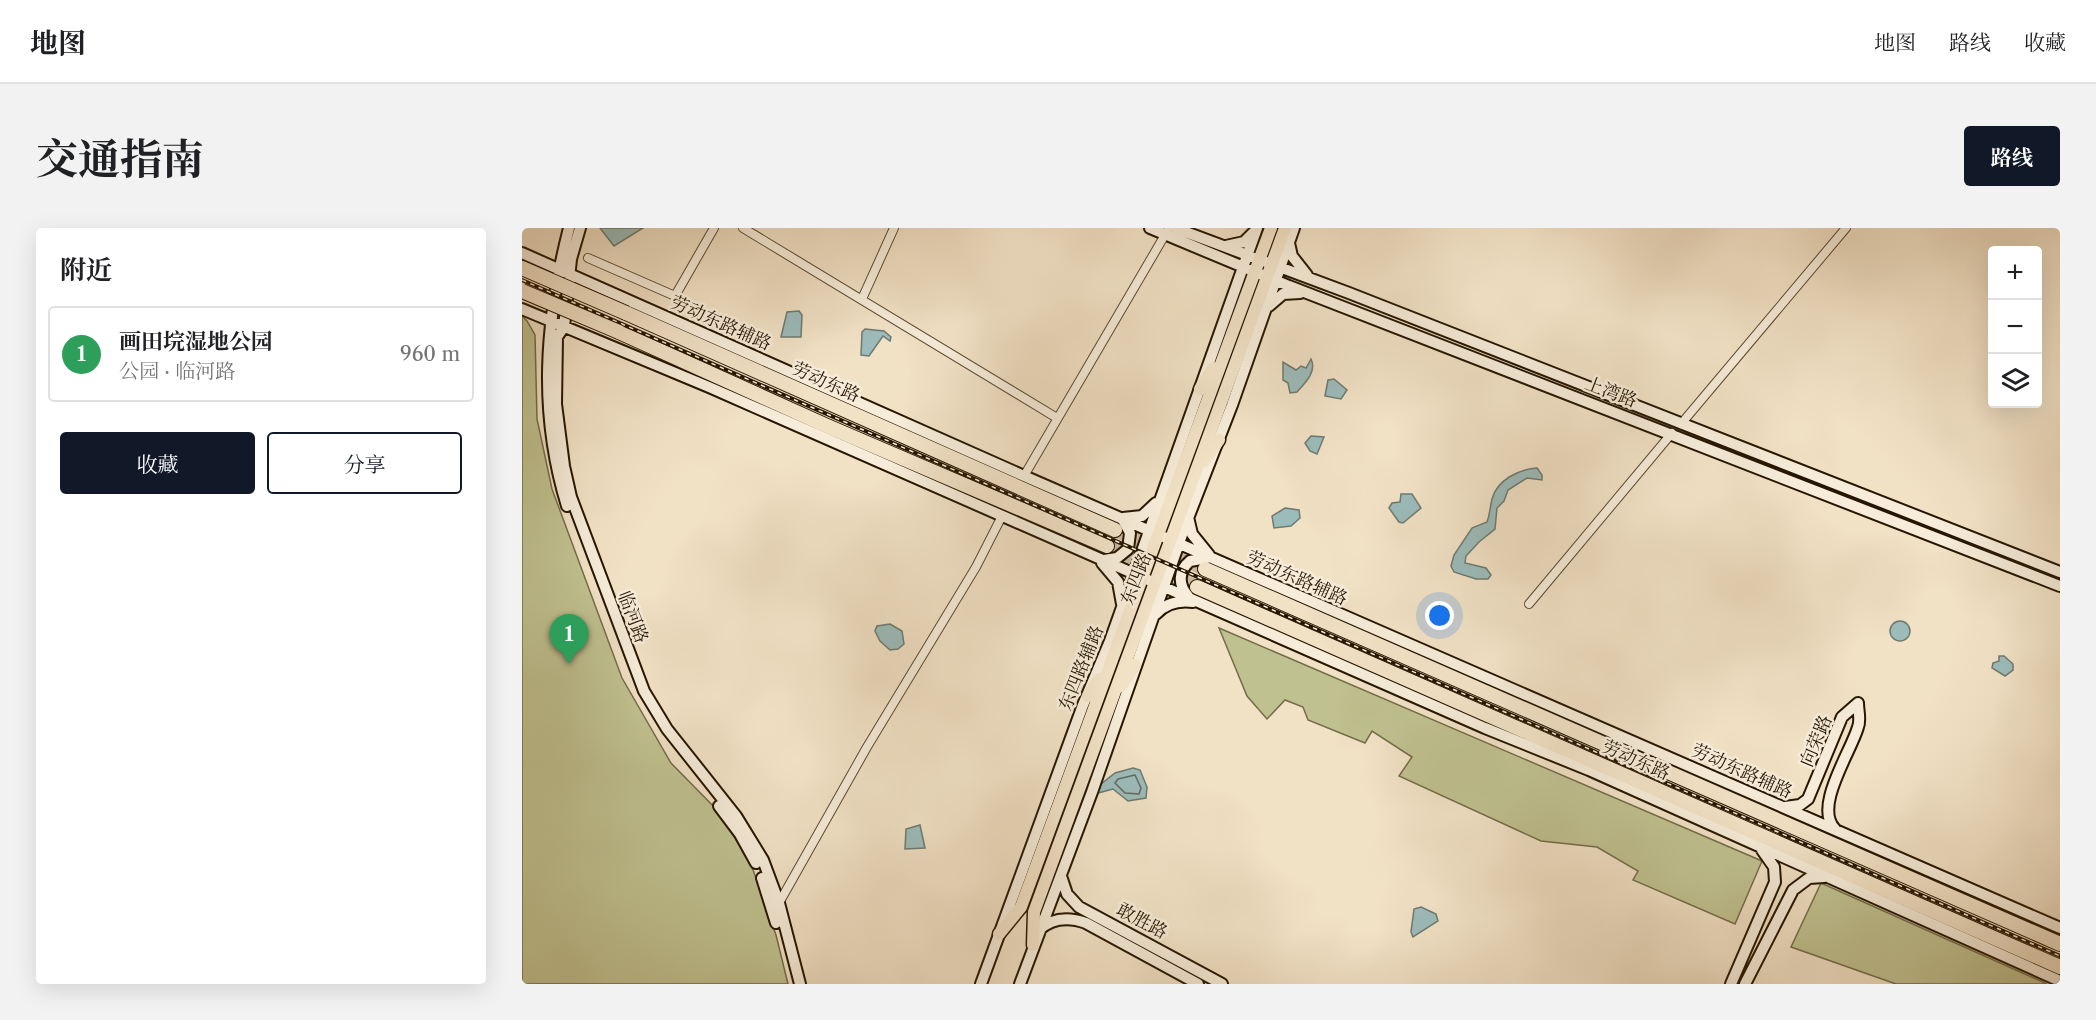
<!DOCTYPE html>
<html lang="zh">
<meta charset="utf-8">
<style>
body{margin:0;font-family:"Libre Caslon Text","Noto Serif SC",serif;background:#f2f2f2;color:#202124}
.controls{position:absolute;right:18px;top:18px;display:grid;overflow:hidden;border-radius:6px;box-shadow:0 6px 24px #0002}
.controls button{width:54px;height:54px;display:grid;place-items:center;padding:0;border:0;border-bottom:2px solid #e0e0e0;background:#fff;color:#202124;font:30px sans-serif}
.you{position:absolute;left:918px;top:388px;width:21px;height:21px;margin:-15px;border:4px solid #fff;border-radius:50%;background:#1a73e8;box-shadow:0 0 0 9px #1a73e833}
.badge{display:grid;place-items:center;width:39px;height:39px;border-radius:50%;background:#111827;color:#fff;font-size:20px;font-weight:700}
.pin{position:absolute;translate:-50% -50px;filter:drop-shadow(0 2px 3px #0008)}
.pin::after{content:'';position:absolute;top:32px;width:21px;height:18px;background:inherit;clip-path:polygon(0 0,100% 0,50% 100%)}
.list{margin:0;padding:0;list-style:none}
h2{display:flex;justify-content:space-between;align-items:center;height:78px;margin:0;padding:0 24px;font-size:26px}
h2 small{font-size:20px;font-weight:400;color:#757577}
.list li{display:grid;grid-template-columns:39px 1fr auto;gap:18px;align-items:center;box-sizing:border-box;height:96px;margin:0 12px 12px;padding:0 12px;border:2px solid #e0e0e0;border-radius:6px}
.list b{display:block;font-size:22px;white-space:nowrap}
.list p{margin:0;font-size:20px;white-space:nowrap;color:#757577}
.list em{font-size:20px;font-style:normal;color:#757577}
.actions{display:flex;gap:12px;padding:18px 24px}
.actions a{flex:1;padding:14px 0;border:2px solid #111827;border-radius:6px;text-align:center;font-size:21px;color:#111827}
.actions .main{background:#111827;color:#fff}
.icon{flex:none;width:33px;height:33px;fill:none;stroke:currentColor;stroke-width:2;stroke-linecap:round;stroke-linejoin:round}
.map{position:relative;flex:none;width:1538px;height:756px;overflow:hidden;border-radius:6px}
header{display:flex;align-items:center;gap:36px;box-sizing:border-box;height:84px;padding:0 30px;background:#fff;border-bottom:2px solid #e0e0e0}
header strong{font-size:28px}
nav{display:flex;gap:33px;margin-inline-start:auto;font-size:21px}
.intro{display:flex;align-items:center;justify-content:space-between;box-sizing:border-box;height:144px;padding:0 36px}
h1{margin:0;font-size:42px}
.button{padding:15px 27px;border-radius:6px;background:#111827;color:#fff;font-size:21px;font-weight:700}
main{display:flex;gap:36px;padding:0 36px}
aside{flex:1;background:#fff;border-radius:6px;box-shadow:0 6px 24px #0002}
.map>svg:first-child{display:block}
</style>
<header>
<strong>地图</strong>
<nav><a>地图</a><a>路线</a><a>收藏</a></nav>
</header>
<div class="intro"><h1>交通指南</h1><a class="button">路线</a></div>
<main>
<aside>
<h2>附近<small></small></h2>
<ul class="list">
<li><span class="badge" style="background:#2e9e5b">1</span><div><b>画田垸湿地公园</b><p>公园 · 临河路</p></div><em>960 m</em></li>
</ul>
<div class="actions"><a class="main">收藏</a><a>分享</a></div>
</aside>
<div class="map">
<svg width="1538" height="756" viewBox="0 0 1538 756">
<rect width="100%" height="100%" fill="#f1e1c5"/>
<filter id="stains"><feTurbulence type="fractalNoise" baseFrequency=".00333" numOctaves="4"/><feColorMatrix values="0 0 0 0 .2 0 0 0 0 .09 0 0 0 0 .02 0 0 0 .5 -.17"/></filter>
<radialGradient id="worn" r=".72"><stop offset=".6" stop-color="#630" stop-opacity="0"/><stop offset="1" stop-color="#630" stop-opacity=".3"/></radialGradient>
<path fill="#c0c190" stroke="#736c48" stroke-width="1.5" d="M0,88L5,93L13,107L15,191L30,261L100,450L149,535L197,584L229,636L254,707L266,756H0Z
M697,400L1240,633L1213,696L1111,652L1116,643L1075,619L1019,613L877,548L890,529L850,503L843,515L786,492L781,479L763,472L745,491L725,468Z
M1299,655L1525,756H1374L1269,719Z"/>
<path fill="#9cbcbb" stroke="#6d7a70" stroke-width="1.5" d="M78,0H121L92,18Z
M277,83L280,87L279,109H259L265,84Z
M343,101L362,103L369,109L368,113L361,108L347,128L339,127L340,104Z
M789,131C795,143 784,154 775,164L768,165L766,155L761,152V134L774,142L779,138L784,140Z
M812,151L825,162L819,171L803,168L806,152Z
M789,208L802,209L795,226L788,223L783,215Z
M1015,240L1020,247V252L1005,250L986,262L982,273L975,280L973,301L957,314L944,328L943,335L964,340L969,347L966,351H954L932,344L929,338L932,327L950,300L965,294C968,286 968,279 970,271C975,252 997,241 1015,240Z
M879,266H890L899,280L881,295L877,294L867,280L870,275L878,274Z
M763,280L777,282L778,290L769,298L752,300L750,288Z
M1368 403a10 10 0 1 1 20 0a10 10 0 1 1-20 0Z
M368,396L380,403L382,416L376,421L368,422L358,413L353,403L355,398Z
M1477,428H1482L1491,436V442L1483,448L1470,440L1471,435L1477,433Z
M611,540L618,542L625,559L624,570L606,573L591,561L576,565L574,560L593,545Z
M398,597L403,620L383,621L384,601Z
M899,679L914,686L916,693L891,709L889,704L892,681Z"/>
<g fill="none" stroke-linecap="round" stroke-linejoin="round">
<path stroke="#61695e" stroke-width="1.5" d="M613,547L619,560L617,566L603,565L593,555L596,551Z"/>
<path stroke="#c8b89e" stroke-width="14" stroke-dasharray="14 7" stroke-linecap="butt" d="M593,302L683,341
M585,318L675,359"/>
<defs>
<path id="street" d="M221,0L535,190
M66,30L153,68L192,0
M340,71L372,0
M1159,196L1324,0
M502,248L647,0
M1007,376L1150,205
M257,675L345,519L454,339L480,288"/>
<path id="secondary" d="M58,0L49,31L42,99L35,109L34,176L42,238L49,269L122,463L145,501L214,588L241,632L257,675L278,756
M628,0L767,58L1538,358
M653,0L827,65L1538,344
M767,15L770,28L785,47
M704,18L722,14L733,3
M0,25L502,248L1538,700
M747,78L761,66L778,65
M0,81L187,159L963,500L1067,542L1538,753
M45,278C16,184 23,94 47,0
M666,289L670,306L687,327
M601,290L620,288L634,275
M582,332L595,330L606,321L608,305L601,292
M580,335L596,354L600,376
M666,368C656,357 656,343 668,333L685,330
M634,386C644,375 656,372 671,374
M197,578L218,606L234,635
M1263,579L1278,577L1286,571L1320,489L1336,475
M1313,601C1291,579 1329,524 1336,499C1339,492 1336,483 1336,475
M539,648L545,666L557,679L700,756
M240,650L254,695
M517,702C531,689 547,689 564,695L676,756
M459,756L561,477L588,413L735,0
M498,756L570,564L663,298L710,177L772,0
M1209,756L1253,654L1252,639L1240,622
M1223,756L1271,662L1287,650L1302,649"/>
<path id="primary" d="M678,161L691,140
M682,233L697,212
M599,458L613,437
M566,468L577,451
M477,706L499,679L749,0
M511,717L512,684L763,0"/>
<path id="highway" d="M104,85L593,302
M97,104L305,198L585,318
M683,341L1538,716
M675,359L1538,739"/>
</defs>
<use href="#street" stroke="#594931" stroke-width="10"/>
<use href="#secondary" stroke="#261600" stroke-width="14"/>
<use href="#primary" stroke="#261600" stroke-width="15"/>
<use href="#highway" stroke="#261600" stroke-width="16"/>
<use href="#street" stroke="#f6ecd9" stroke-width="8"/>
<use href="#secondary" stroke="#f6ecd9" stroke-width="10"/>
<use href="#primary" stroke="#f1e1c5" stroke-width="12"/>
<use href="#highway" stroke="#f1e1c5" stroke-width="14"/>
<defs>
<path id="rail" d="M0,52L1538,728"/>
</defs>
<use href="#rail" stroke="#261600" stroke-width="4"/>
<use href="#rail" stroke="#f6ecd9" stroke-width="1.5" stroke-dasharray="4.5" stroke-linecap="butt"/>
<defs>
<path id="highway-bridge" d="M0,40L104,85
M0,63L97,104"/>
</defs>
<use href="#highway-bridge" stroke="#261600" stroke-width="16" stroke-linecap="butt"/>
<use href="#highway-bridge" stroke="#f1e1c5" stroke-width="14"/>
</g>
<g text-anchor="middle" dominant-baseline="central" stroke-width="5" stroke-linejoin="round" paint-order="stroke">
<g font-size="18" fill="#261600" stroke="#f6ecd9">
<text transform="translate(199 95) rotate(24)">劳动东路辅路</text>
<text transform="translate(304 154) rotate(24)">劳动东路</text>
<text transform="translate(1089 164) rotate(21)">上湾路</text>
<text transform="translate(775 350) rotate(24)">劳动东路辅路</text>
<text transform="translate(614 351) rotate(-69)">东四路</text>
<text transform="translate(111 389) rotate(69)">临河路</text>
<text transform="translate(559 440) rotate(-68)">东四路辅路</text>
<text transform="translate(1294 513) rotate(-67)">向荣路</text>
<text transform="translate(1114 532) rotate(24)">劳动东路</text>
<text transform="translate(1220 543) rotate(24)">劳动东路辅路</text>
<text transform="translate(620 693) rotate(28)">敢胜路</text>
</g>
</g>
<rect width="100%" height="100%" filter="url(#stains)"/>
<rect width="100%" height="100%" fill="url(#worn)"/>
</svg>
<div class="controls">
<button>+</button>
<button>−</button>
<button><svg class="icon" aria-label="layers" viewBox="0 0 24 24"><path d="M12 4l9 5-9 5-9-5zM3 14l9 5 9-5"/></svg></button>
</div>
<div class="you"></div>
<div class="pin badge" style="left:47px;top:436px;background:#2e9e5b">1</div>
</div>
</main>
